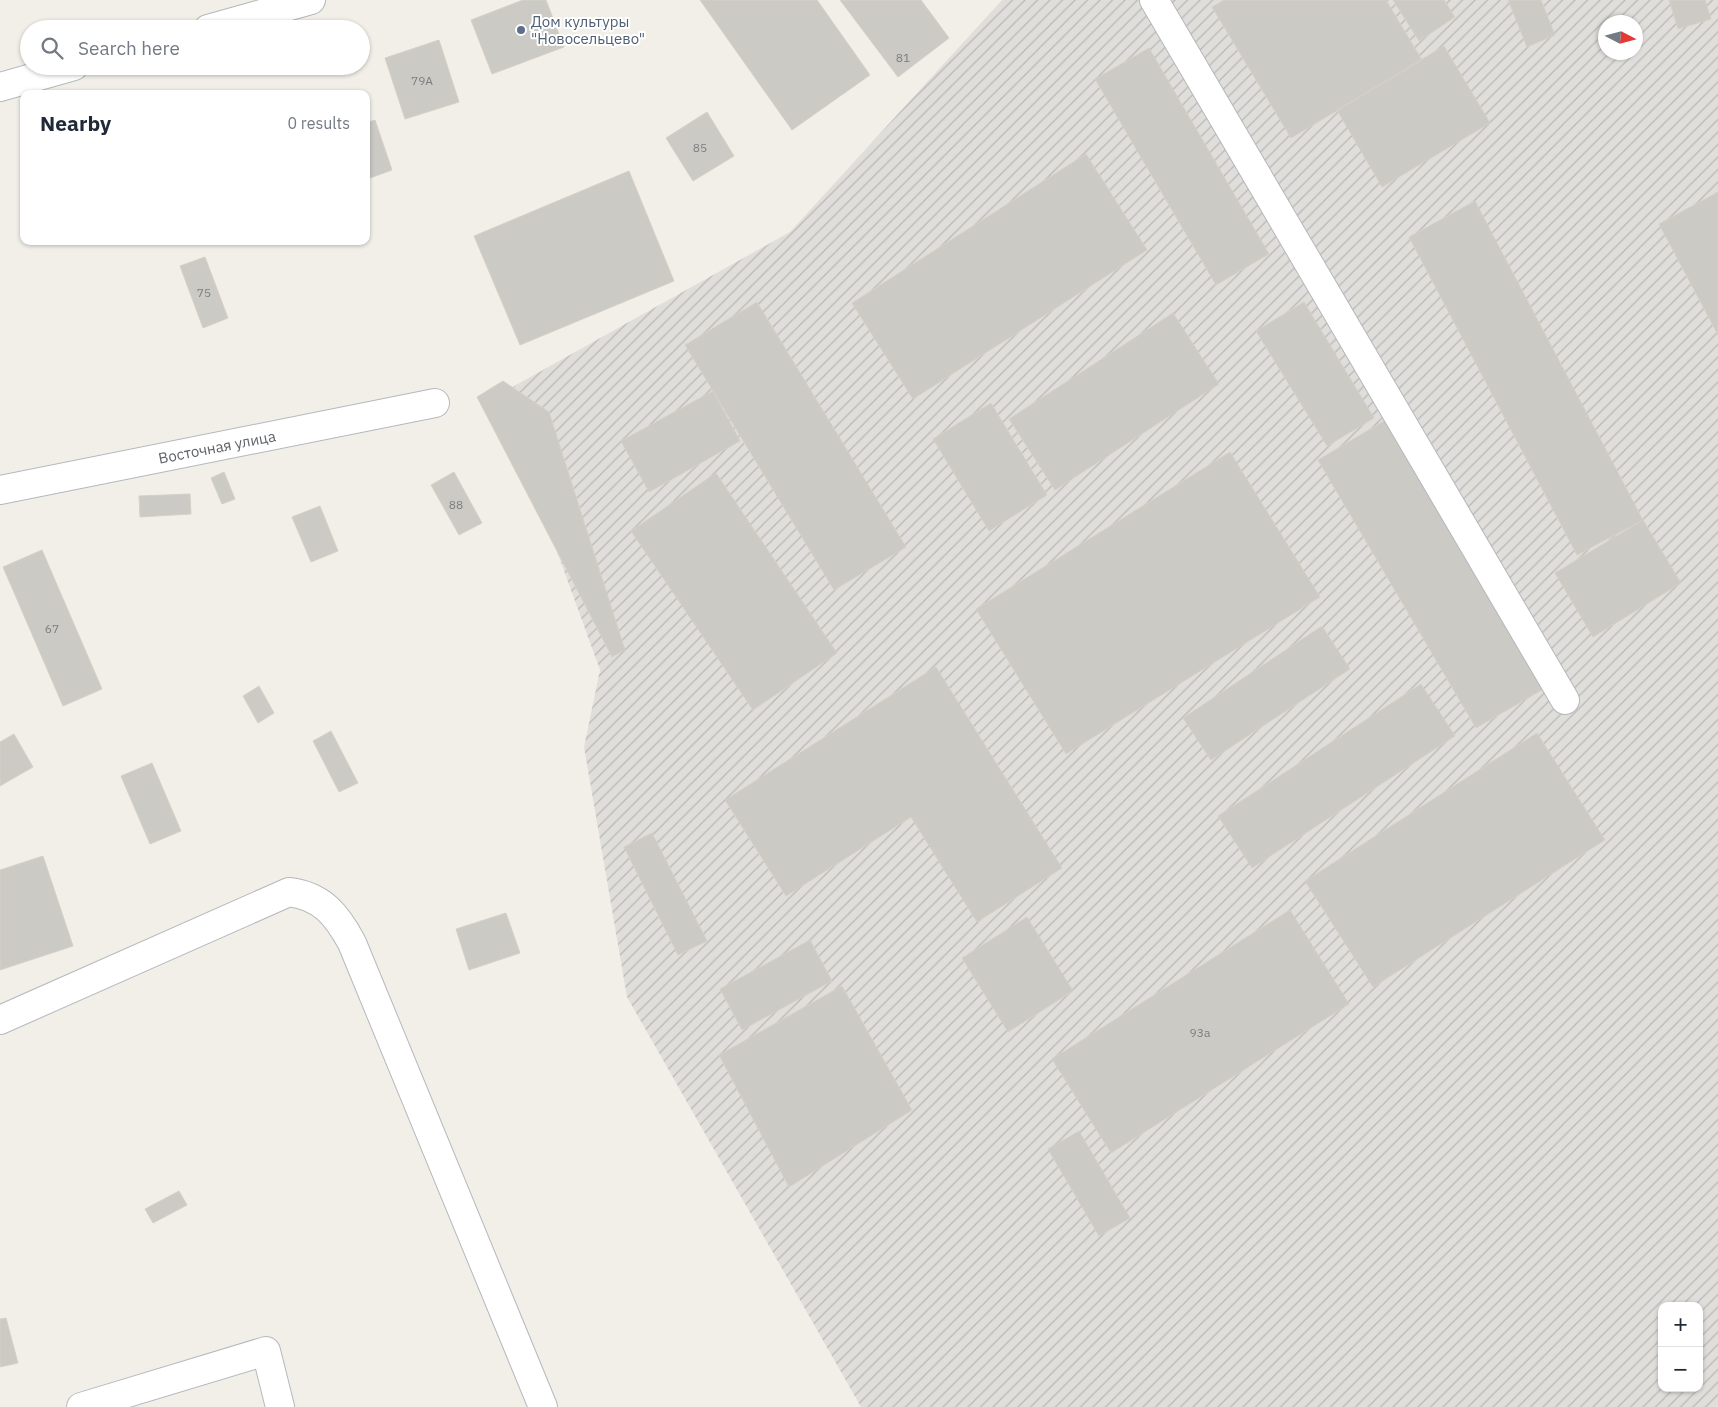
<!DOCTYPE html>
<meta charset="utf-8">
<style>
body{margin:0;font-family:"IBM Plex Sans",sans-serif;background:#f6f6f7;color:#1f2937}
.controls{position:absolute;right:15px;bottom:15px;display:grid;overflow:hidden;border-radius:10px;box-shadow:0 1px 4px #0004}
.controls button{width:45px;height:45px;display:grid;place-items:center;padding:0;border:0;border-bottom:1px solid #e0e1e3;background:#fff;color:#1f2937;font:25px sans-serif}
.compass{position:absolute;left:1598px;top:15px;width:45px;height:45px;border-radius:50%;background:#fff;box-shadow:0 1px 4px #0004;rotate:96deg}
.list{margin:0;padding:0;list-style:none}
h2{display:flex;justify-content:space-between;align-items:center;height:65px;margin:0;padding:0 20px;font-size:21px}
h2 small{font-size:16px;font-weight:400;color:#747a83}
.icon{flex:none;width:28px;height:28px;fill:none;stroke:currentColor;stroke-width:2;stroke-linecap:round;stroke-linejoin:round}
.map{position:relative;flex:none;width:1718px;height:1407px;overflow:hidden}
.search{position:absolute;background:#fff;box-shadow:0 1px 4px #0004;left:20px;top:20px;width:350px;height:55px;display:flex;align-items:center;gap:12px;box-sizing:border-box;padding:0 18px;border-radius:28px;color:#747a83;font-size:19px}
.panel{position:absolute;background:#fff;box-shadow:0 1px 4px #0004;left:20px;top:90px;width:350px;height:155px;border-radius:10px}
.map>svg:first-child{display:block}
</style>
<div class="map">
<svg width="1718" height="1407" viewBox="0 0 1718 1407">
<defs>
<pattern id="industrial-furrows" width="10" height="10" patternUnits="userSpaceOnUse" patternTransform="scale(1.25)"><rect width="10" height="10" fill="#e0deda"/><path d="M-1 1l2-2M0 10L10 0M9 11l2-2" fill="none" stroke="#b9b8b5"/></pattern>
</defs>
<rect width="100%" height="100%" fill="#f1efe8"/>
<path fill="url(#industrial-furrows)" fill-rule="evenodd" d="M1002,0H1718V1406L1716,1407H861L627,997L584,747L600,670L500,394L790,232ZM1606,22H1636V52H1606ZM1662,1306H1699V1388H1662Z"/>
<path fill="#cccac5" stroke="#d6d1c6" d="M523,0H546L564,47L492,74L471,20Z
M700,0H817L870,75L792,130Z
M840,0H921L949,38L898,77Z
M1224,0H1386L1422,60L1291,138L1212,7Z
M1393,0H1444L1455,17L1419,41Z
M1508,0H1541L1555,35L1527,47Z
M1669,0H1705L1711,19L1678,29Z
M439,40L459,102L405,119L385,58Z
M1444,46L1490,123L1382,187L1337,110Z
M1149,48L1269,254L1216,285L1095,79Z
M707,112L734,156L693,181L666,138Z
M375,120L392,170L370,178L366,167V123Z
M1086,154L1147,250L913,399L852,303Z
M629,171L674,281L520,345L474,236Z
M1718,192V335L1659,224Z
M1475,201L1643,520L1577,555L1409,237Z
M205,257L228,318L203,328L180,266Z
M757,302L906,547L834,590L685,345Z
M1304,302L1374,418L1327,446L1256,331Z
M1173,313L1219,384L1055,490L1009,419Z
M503,381L549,412L625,650L612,657L477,397Z
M713,391L740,441L649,492L621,441Z
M991,403L1047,495L989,531L933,439Z
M1389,418L1547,687L1476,728L1318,460Z
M1230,452L1320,597L1066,754L976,609Z
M224,472L235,499L222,504L211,478Z
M454,472L482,523L459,535L431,485Z
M716,473L837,653L753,710L631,531Z
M190,494L191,514L140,517L139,496Z
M320,506L338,551L311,562L292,517Z
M1643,520L1681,583L1593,637L1555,573Z
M42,550L102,689L63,706L3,567Z
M1322,626L1350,669L1211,760L1183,718Z
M936,667L1062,868L977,922L911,817L786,896L725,800Z
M1421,684L1455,736L1252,868L1218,816Z
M259,686L274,713L258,723L243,696Z
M331,731L358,783L339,792L313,741Z
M1537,733L1605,840L1373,987L1305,881Z
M14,734L33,767L0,786V742Z
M152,763L181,831L150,844L121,776Z
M652,833L707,941L678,955L624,847Z
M43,856L73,946L0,970V870Z
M1290,910L1349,1004L1111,1153L1052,1059Z
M506,913L520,953L469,970L456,929Z
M1027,917L1073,991L1008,1032L962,958Z
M810,940L832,981L742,1030L720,989Z
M842,986L912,1110L789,1187L719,1055Z
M1079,1131L1130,1218L1099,1236L1048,1149Z
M179,1191L187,1205L153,1223L145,1209Z
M6,1318L18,1363L0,1367V1319Z"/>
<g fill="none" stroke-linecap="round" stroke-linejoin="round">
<defs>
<path id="minor" d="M1154,0L1565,700
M208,29L311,0
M0,87L74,66
M0,490L435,403
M0,1020L289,892C322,896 337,915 352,943L543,1407
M81,1407L266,1351L280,1407"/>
</defs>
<use href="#minor" stroke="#b5b8bc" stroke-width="30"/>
<use href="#minor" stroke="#fff" stroke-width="28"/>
</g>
<circle fill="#5c6f8a" stroke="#fff" stroke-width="2" cx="521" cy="30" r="5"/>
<g text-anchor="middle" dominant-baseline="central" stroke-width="4" stroke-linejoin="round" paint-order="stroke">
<g font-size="12" fill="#7a7d7f">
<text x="903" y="57">81</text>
<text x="422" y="80">79А</text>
<text x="700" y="147">85</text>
<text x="204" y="292">75</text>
<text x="456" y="504">88</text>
<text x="52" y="628">67</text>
<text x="1200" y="1032">93а</text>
</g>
<g font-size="15" fill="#4e5e75" stroke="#fff" text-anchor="start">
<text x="531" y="21">Дом культуры<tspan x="531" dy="17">"Новосельцево"</tspan></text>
</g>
<g font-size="15" fill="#5f6368" stroke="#fff">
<text transform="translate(217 447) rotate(-11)">Восточная улица</text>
</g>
</g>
</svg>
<div class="controls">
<button>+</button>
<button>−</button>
</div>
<svg class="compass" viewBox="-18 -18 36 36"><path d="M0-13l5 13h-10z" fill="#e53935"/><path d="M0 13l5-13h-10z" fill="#747a83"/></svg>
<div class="search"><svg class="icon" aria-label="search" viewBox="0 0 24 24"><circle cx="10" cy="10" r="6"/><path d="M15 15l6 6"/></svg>Search here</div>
<section class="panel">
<h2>Nearby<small>0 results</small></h2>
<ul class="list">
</ul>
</section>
</div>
